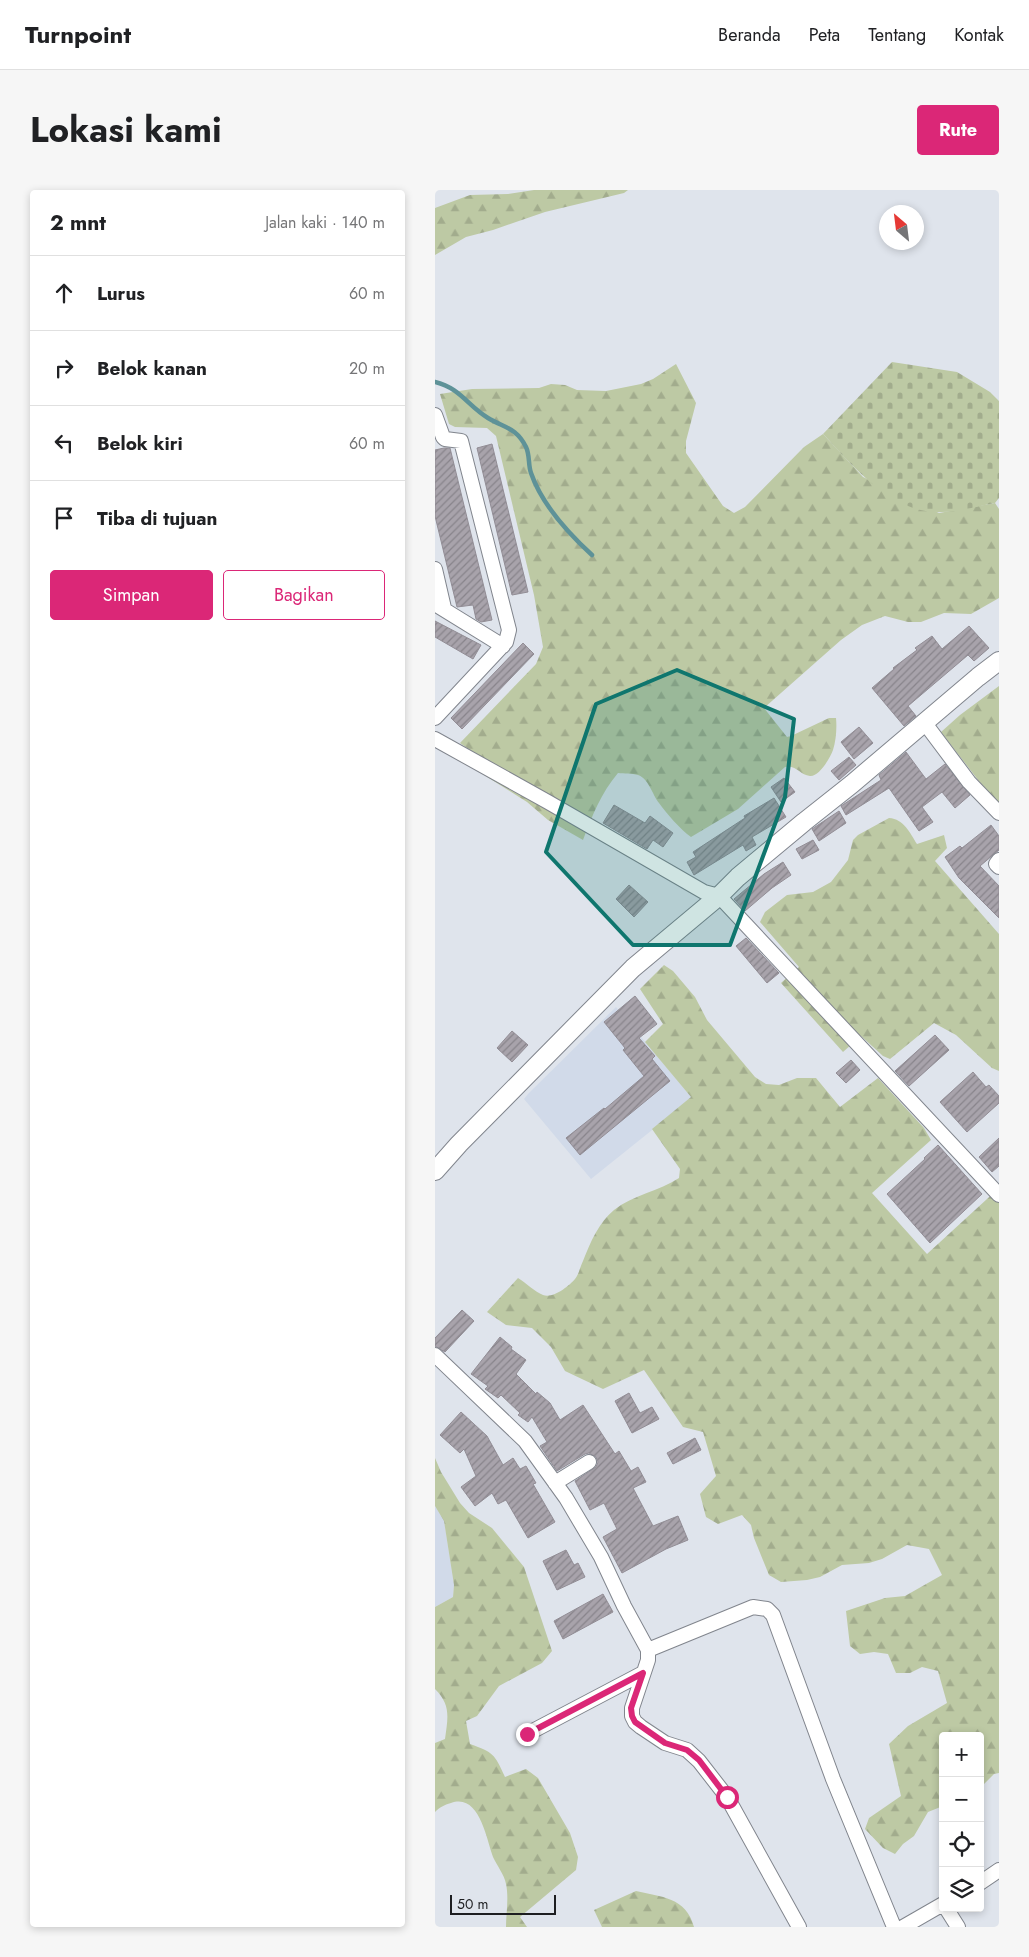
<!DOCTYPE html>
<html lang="id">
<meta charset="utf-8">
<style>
body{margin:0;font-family:Jost,sans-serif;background:#f6f6f6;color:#202124}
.controls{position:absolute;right:15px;bottom:15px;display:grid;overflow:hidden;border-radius:5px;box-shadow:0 2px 8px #0003}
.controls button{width:45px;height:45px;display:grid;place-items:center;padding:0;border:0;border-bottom:1px solid #e0e0e0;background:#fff;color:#202124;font:25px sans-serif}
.compass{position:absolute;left:444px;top:15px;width:45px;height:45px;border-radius:50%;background:#fff;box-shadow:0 2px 8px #0003;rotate:332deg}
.scale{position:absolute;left:15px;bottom:12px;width:106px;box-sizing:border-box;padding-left:5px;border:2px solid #1d1e21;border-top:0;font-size:14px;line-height:18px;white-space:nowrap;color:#1d1e21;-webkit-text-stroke:4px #dfe4ec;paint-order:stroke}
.stop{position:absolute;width:15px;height:15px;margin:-11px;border:4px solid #db2777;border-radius:50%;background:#fff}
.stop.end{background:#db2777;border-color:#fff;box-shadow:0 1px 5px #0008}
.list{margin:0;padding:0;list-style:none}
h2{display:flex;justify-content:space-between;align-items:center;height:65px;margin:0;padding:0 20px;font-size:21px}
h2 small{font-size:16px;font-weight:400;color:#757577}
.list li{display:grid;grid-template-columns:32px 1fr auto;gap:15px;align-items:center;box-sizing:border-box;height:75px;padding:0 20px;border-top:1px solid #e0e0e0}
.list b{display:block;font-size:19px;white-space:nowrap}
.list em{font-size:16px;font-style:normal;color:#757577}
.actions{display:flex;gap:10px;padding:15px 20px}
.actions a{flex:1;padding:11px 0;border:1px solid #db2777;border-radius:5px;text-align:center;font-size:18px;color:#db2777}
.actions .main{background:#db2777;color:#fff}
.icon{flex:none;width:28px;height:28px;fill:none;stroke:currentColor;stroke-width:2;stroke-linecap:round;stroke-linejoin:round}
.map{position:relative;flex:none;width:564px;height:1737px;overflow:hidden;border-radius:5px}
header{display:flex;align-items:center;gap:30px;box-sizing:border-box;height:70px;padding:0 25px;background:#fff;border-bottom:1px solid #e0e0e0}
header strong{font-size:24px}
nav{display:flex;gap:28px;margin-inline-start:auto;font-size:18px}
.intro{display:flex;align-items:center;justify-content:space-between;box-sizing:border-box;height:120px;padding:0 30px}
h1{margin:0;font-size:35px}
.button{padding:12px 22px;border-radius:5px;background:#db2777;color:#fff;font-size:18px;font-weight:700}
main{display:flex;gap:30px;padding:0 30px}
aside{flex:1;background:#fff;border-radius:5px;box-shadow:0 2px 8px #0003}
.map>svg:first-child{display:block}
</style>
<header>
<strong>Turnpoint</strong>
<nav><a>Beranda</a><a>Peta</a><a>Tentang</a><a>Kontak</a></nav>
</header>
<div class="intro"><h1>Lokasi kami</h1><a class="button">Rute</a></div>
<main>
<aside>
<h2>2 mnt<small>Jalan kaki · 140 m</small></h2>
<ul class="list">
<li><svg class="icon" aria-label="ahead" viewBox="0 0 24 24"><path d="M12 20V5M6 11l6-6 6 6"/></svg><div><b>Lurus</b></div><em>60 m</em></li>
<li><svg class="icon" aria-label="right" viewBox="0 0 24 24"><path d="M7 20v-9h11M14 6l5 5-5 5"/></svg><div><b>Belok kanan</b></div><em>20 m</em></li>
<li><svg class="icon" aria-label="left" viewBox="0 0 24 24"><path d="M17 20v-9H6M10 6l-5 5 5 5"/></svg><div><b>Belok kiri</b></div><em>60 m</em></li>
<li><svg class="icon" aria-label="arrive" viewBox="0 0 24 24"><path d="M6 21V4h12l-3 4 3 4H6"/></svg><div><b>Tiba di tujuan</b></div></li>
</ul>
<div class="actions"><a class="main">Simpan</a><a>Bagikan</a></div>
</aside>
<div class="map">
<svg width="564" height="1737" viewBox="0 0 564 1737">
<defs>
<pattern id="forest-firs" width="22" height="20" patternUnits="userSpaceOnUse" patternTransform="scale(1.25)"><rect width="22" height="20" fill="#bdc9a4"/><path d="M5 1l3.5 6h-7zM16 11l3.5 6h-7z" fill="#a2ac8d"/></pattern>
<pattern id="cemetery-stones" width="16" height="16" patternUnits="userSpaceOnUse" patternTransform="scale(1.25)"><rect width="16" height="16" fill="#bdc9a4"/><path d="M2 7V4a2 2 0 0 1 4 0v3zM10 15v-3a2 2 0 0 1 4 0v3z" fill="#a2ac8d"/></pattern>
<pattern id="building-hatch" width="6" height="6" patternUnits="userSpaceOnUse" patternTransform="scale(1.25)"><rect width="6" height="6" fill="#a8a3ab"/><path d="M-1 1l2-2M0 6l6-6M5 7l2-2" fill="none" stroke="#88848b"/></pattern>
</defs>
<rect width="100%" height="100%" fill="#dfe4ec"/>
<path fill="#d1dae9" d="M181,817L257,908L156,989L89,909L93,904Z
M0,1316L9,1330L19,1395L18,1407L0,1417Z"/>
<path fill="url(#forest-firs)" d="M99,0H193L189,3L110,22L58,40L31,47L0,65V18L35,5L73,4Z
M241,174L261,213L251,251V263L288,316L299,323L310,317L369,257L388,244L428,287L504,323L560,313L564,319V408L536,424L509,423L486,432H473L450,426L427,435L406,450L329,518L352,547L356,546L394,528H401C402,538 401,551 398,560C395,568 384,587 375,586C365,585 362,575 350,577L303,619L256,647C246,640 231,623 224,613C217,604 214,589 203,585C197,583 189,584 183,583C166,603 157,626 148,650L113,630L92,612L33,575L42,565L25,553L101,474L108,457L99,405L61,246L52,238L20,237L14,234L5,204L37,199L104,198L116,194L130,195L142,200L171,201L206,194L218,189Z
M564,496V614L550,599L506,542L525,525Z
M454,628C469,629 475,643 482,654L509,645L512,658L500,671L564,744V881L557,878L521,845L499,833L455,869L448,866L426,846L408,862L346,793L364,777L325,732L330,722L352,705L378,702L396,692L413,670L418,650L423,645Z
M229,775L238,781L260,807L272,830L320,887L331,894L344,895L362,888H381L405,917L443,888L489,938L496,950L437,1003L492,1064L564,998V1583L559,1584L545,1598V1546H508V1616L493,1622L479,1646L468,1654L460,1664L448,1658L430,1639L434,1628L466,1606L454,1554L473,1536L512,1513L503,1481L487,1477L475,1483H461L453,1464L439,1462L425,1464L415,1456L411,1421L450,1408L470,1406L507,1385L494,1359L472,1355L447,1369L434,1373L407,1375L385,1387L372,1390L346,1392L334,1385L319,1348L316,1335L307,1325L283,1334L271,1327L265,1304L281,1286L268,1242L248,1237L209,1180L168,1199L130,1181L116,1157L97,1138L71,1135L52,1122L83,1088C91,1093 100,1102 108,1105C118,1109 134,1096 140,1089C144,1084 145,1077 148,1071C155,1053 164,1032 179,1020C198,1005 224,1001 244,988L245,979L217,939L256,907L210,852L228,834L205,799Z
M0,1268L6,1282L25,1313L34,1323L57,1338L89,1377L117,1461L107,1473L64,1496L42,1526L31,1531L35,1554C59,1563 59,1563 70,1587L91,1579L103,1588L135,1643L143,1667L141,1680L85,1727L92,1737H71C71,1724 74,1708 71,1694C69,1684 62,1676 58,1667C51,1647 44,1603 16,1613C9,1615 5,1617 0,1622V1553L10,1549C13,1527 16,1515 0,1499V1417L18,1407L19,1395L9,1331L0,1316Z
M201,1701C226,1707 251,1707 259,1737H167L159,1720Z"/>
<path fill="url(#cemetery-stones)" d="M457,172L522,182L555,202L564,211V308L560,313C543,316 520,323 503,322C455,322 418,276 388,244Z"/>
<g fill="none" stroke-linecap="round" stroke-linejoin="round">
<path stroke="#5e9298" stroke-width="4.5" d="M0,192C25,198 33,216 53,228C69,238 81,237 91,257C95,265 93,275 96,283C107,315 133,343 157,365"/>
</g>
<path fill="url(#building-hatch)" stroke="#928d95" d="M57,254L93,402L77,405L42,258Z
M9,258H15L57,430L46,432L41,429L38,415L22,417L0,326V260Z
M0,431L46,455L38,469L0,447Z
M534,436L554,458L539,471L533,465L473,516L481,526L469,536L437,498L459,479L458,478L482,460L480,458L497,446L507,459Z
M88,453L99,464L27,539L16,528Z
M424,537L438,553L419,569L406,552Z
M471,562L491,589L510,574L535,605L520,618L507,602L487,617L498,632L484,641L454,598L411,625L406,616L446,590L444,585Z
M414,567L421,575L404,590L396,581Z
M349,588L360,602L346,612L336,597Z
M339,608L351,627L317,647L321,655L311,661L308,655L259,685L252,672L261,667L258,662L310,628L309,626Z
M179,615L210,633L215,626L238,643L228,657L218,650L212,659L168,633Z
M404,621L411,633L384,651L377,639Z
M556,635L564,646V660L545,676L564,696V728L524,688L510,667L525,656L527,658Z
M378,650L384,660L367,669L361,659Z
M348,672L356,685L337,698L310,721L299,709L329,684Z
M194,695L213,712L199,727L181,709Z
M311,748L344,783L332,793L301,756Z
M200,806L222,834L204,848L220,866L217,869L235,891L145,965L131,948L169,918L170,919L209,886L188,860L190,858L169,832Z
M77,841L93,855L77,872L62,858Z
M500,845L514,860L474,896L460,881Z
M416,870L425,880L411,893L401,883Z
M538,882L551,897L554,895L564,906V913L532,942L505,912Z
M564,948V976L557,982L544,967Z
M503,955L547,1004L495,1053L452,1004L490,969L489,968Z
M27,1120L39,1131L10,1162L0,1156V1148Z
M65,1147L77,1157L76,1159L91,1170L81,1184L101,1204L102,1202L115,1213L125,1230L148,1215L180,1264L184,1261L196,1281L203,1277L211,1292L198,1298L218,1336L243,1326L253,1350L231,1359L187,1383L168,1347L182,1339L169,1313L155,1320L140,1291L161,1277L163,1272L161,1267L154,1263L150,1264L122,1281L105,1256L112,1252L97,1227L93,1232L83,1225L85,1223L66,1205L63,1208L50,1199L53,1196L36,1184Z
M194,1203L205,1223L217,1217L224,1229L197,1243L180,1211Z
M26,1222L52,1246L68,1275L78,1268L85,1279L91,1276L101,1293L98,1294L120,1332L93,1348L71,1310L63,1314L57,1303L40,1316L26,1297L41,1286L29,1259L25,1263L5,1245Z
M260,1248L266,1260L238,1274L232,1263Z
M131,1360L139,1375L143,1373L150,1387L122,1400L108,1371Z
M168,1404L178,1422L128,1449L119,1431Z"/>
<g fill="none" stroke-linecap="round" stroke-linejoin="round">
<defs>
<path id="minor" d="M0,225L8,247L10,249L26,251L74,440L71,452L0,528
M0,379L9,418
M0,414L68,456
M489,532L534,592L564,623
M0,549L113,612L269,702L284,706L564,1005
M564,670L561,674L564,677
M0,1165L90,1251L131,1308L166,1367L189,1416L213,1460V1470L197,1518V1526L200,1532L206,1537L230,1553L252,1560L264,1571L292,1607L364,1737
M120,1293L154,1272
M213,1460L318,1417L332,1419L338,1425L398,1589L459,1737
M92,1544L208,1483
M545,1693L564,1680
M511,1718L523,1737
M468,1737L508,1714"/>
<path id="tertiary" d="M0,981L24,954L198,778L284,706L303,687L369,632L417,594L543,487L564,471"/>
</defs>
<use href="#minor" stroke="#81858d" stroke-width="16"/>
<use href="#tertiary" stroke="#81858d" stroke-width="20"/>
<use href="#minor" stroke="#fff" stroke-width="14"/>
<use href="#tertiary" stroke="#fff" stroke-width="18"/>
</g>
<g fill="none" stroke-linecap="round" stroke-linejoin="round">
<path stroke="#db2777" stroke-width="6" d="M92,1544L208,1483L196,1518L197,1526L200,1532L230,1553L252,1560L264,1570L292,1607"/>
</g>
<path fill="#0f766e" fill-opacity="0.2" stroke="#0f766e" stroke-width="4" stroke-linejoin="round" d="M242,480L359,529L350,607L295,755H198L111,662L161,514Z"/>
</svg>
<div class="controls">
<button>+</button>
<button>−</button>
<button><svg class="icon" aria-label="locate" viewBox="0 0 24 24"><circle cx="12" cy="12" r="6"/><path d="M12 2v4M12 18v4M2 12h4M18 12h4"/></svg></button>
<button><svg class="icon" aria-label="layers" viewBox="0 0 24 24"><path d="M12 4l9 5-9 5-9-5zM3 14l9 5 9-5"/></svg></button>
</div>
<svg class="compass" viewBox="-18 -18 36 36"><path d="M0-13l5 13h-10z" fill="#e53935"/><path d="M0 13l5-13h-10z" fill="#757577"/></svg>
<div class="scale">50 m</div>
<div class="stop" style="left:292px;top:1607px"></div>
<div class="stop end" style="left:92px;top:1544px"></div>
</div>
</main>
